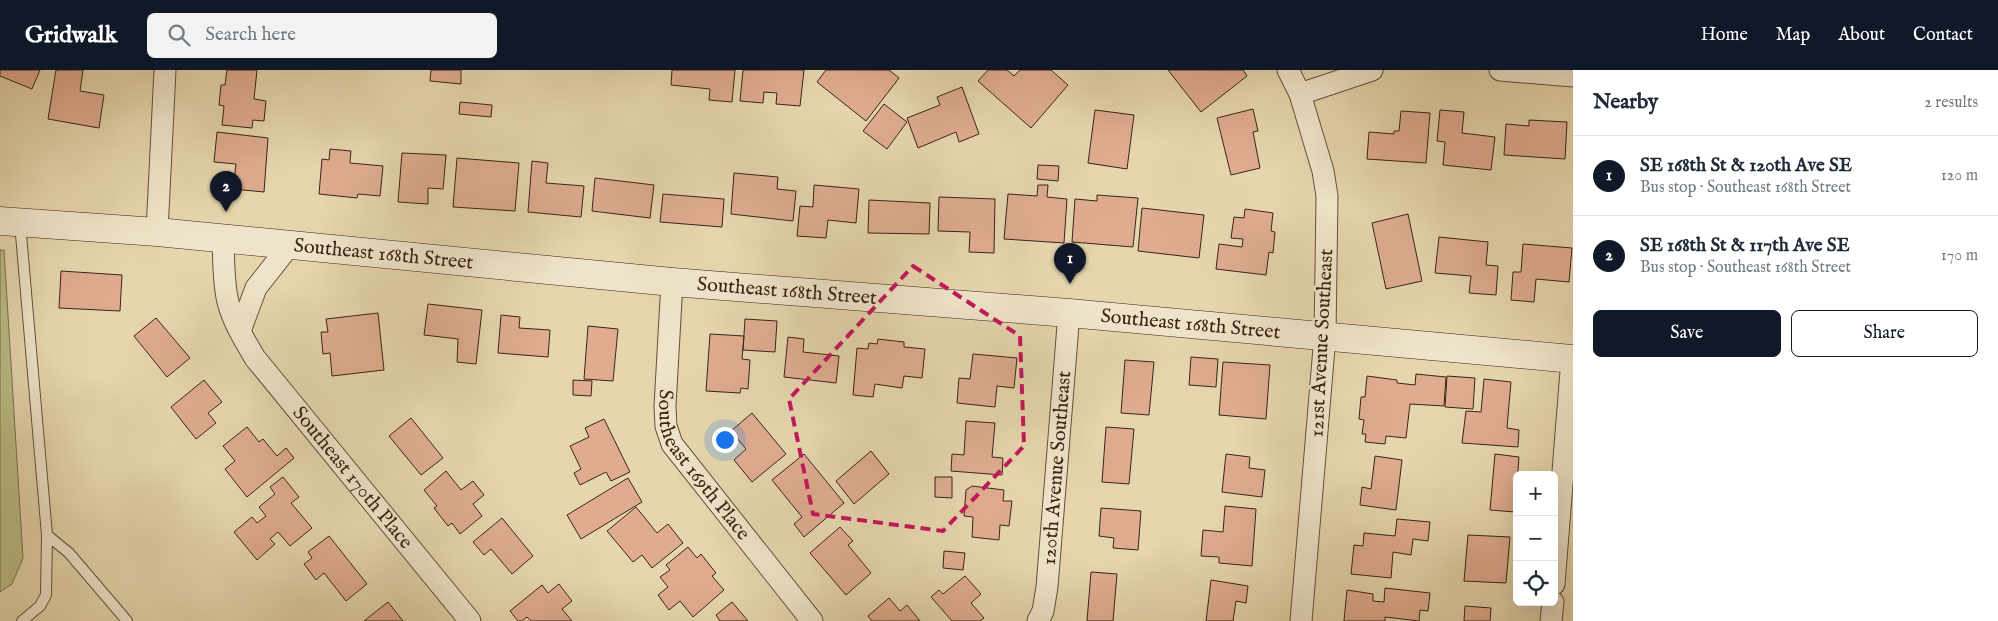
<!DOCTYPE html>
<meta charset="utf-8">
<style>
body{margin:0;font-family:"IM FELL English",serif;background:#f2f2f3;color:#1f2937}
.controls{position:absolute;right:15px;bottom:15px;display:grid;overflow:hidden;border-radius:8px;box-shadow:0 5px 20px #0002}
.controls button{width:45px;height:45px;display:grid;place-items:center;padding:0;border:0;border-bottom:1px solid #e0e1e3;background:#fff;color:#1f2937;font:25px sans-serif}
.you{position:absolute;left:724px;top:369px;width:18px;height:18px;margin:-12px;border:4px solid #fff;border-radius:50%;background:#1a73e8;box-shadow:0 0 0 8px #1a73e833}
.badge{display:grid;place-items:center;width:32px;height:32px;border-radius:50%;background:#111827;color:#fff;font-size:16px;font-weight:700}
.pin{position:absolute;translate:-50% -41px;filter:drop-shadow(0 1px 2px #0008)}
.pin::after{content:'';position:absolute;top:26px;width:18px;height:15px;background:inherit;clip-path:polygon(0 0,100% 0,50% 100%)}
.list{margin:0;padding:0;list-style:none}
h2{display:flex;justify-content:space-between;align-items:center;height:65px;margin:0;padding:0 20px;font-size:21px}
h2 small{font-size:16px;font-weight:400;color:#747a83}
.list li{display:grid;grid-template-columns:32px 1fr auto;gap:15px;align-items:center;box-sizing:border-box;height:80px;padding:0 20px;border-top:1px solid #e0e1e3}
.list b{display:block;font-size:19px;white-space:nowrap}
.list p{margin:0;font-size:16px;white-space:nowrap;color:#747a83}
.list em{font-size:16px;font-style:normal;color:#747a83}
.actions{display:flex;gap:10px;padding:15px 20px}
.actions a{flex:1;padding:11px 0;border:1px solid #111827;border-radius:8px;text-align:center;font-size:18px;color:#111827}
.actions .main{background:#111827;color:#fff}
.icon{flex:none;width:28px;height:28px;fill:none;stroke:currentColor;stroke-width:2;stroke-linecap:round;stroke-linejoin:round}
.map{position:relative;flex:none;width:1573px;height:551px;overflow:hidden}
header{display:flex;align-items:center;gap:30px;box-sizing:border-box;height:70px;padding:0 25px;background:#111827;color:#fff}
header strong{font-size:24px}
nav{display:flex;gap:28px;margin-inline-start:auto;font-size:18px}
.search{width:350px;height:45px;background:#f2f2f3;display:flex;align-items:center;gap:12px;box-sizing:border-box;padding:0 18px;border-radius:8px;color:#747a83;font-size:19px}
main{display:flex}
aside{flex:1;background:#fff}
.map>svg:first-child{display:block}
</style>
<header>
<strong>Gridwalk</strong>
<div class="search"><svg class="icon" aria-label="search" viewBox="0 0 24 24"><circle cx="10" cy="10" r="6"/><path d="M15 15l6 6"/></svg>Search here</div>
<nav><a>Home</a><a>Map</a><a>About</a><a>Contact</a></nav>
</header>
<main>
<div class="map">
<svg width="1573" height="551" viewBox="0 0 1573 551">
<rect width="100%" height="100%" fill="#e6d6ae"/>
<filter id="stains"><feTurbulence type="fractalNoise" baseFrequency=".004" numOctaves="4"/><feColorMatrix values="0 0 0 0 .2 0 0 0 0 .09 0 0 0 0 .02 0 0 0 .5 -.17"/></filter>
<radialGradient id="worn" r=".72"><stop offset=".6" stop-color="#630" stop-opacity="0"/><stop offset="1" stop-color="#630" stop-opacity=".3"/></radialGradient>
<path fill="#babc86" stroke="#7a704c" d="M0,180H4L23,488L12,514L0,522Z"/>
<path fill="#dfac90" stroke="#3a2513" d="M0,0H40L32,19L0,6Z
M56,0H83L80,21L104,25L99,58L48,49Z
M227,0H257L254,29L266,31L264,51L253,50L252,58L222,55L224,36L219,35L221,15H225Z
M431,0H461V14L430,11Z
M672,0H735L732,32L709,30L710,19L671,15Z
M743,0H804L800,36L776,34L777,23L764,22L763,33L740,31Z
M826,0H889L899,8L866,51L817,12Z
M988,0H1007L1014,6L1020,0H1051L1068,15L1031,58L978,11Z
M1168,0H1243L1247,6L1201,42Z
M962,17L979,64L959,72L956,62L918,78L907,48L940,35L937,27Z
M460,32L492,35L491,47L459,44Z
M884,34L907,52L887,79L863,61Z
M1253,39L1258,61L1253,62L1260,98L1231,105L1217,48Z
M1095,40L1134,45L1127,99L1088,93Z
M1440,40L1464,42L1462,63L1495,67L1491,100L1443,95L1445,72L1437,71Z
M1401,41L1430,43L1426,93L1367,89L1369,62L1394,64V61H1399Z
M1529,50L1567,52L1565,89L1504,85L1506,54L1529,56Z
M217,62L268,68L264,122L233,119L236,94L214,92Z
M330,79L351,81L350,93L383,96L380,126L358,124L357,128L319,124L322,89L329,90Z
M402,83L446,85L443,119L428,118V134L398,132Z
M457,88L519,93L515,141L453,137Z
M532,91L548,93L546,113L584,116L581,147L528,142Z
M1038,95L1059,96L1058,111L1037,109Z
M734,103L778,107L777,119L796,121L793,151L731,144Z
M595,108L654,115L650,148L592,141Z
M814,115L859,119L856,153L828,150L826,168L797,166L800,136L813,137Z
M1038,115H1048L1047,127L1067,129L1064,173L1004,169L1008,124L1037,126Z
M663,124L724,129L722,157L660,152Z
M1097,125L1138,128L1133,177L1072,172L1075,129L1097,131Z
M939,127L995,129L994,183L969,182L970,162L938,161Z
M869,130L930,133L929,164L868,163Z
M1142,138L1204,145L1199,188L1138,181Z
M1245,139L1273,143L1271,161L1275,162L1273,183L1269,182L1266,205L1216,199L1219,174L1242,177L1243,169L1231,168L1234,147L1244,148Z
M1408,144L1422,211L1386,219L1372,153Z
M1439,167L1488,172L1486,195L1498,196L1496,225L1469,223L1471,206L1435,203Z
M1523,174L1572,178L1569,212L1536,209L1534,232L1511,230L1513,202H1521Z
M61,201L122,205L120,241L59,238Z
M428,234L482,240L476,294L457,292L458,269L424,265Z
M378,243L384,300L332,306L330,283L323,284L321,262H328L326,249Z
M501,245L520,247L519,258L550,260L548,287L498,283Z
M156,248L190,288L167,307L134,266Z
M745,249L777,251L775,282L743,280Z
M588,256L618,259L613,311L584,309Z
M710,264L744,266L742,289L750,290L748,319L741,318L740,323L706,321Z
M788,267L804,269L803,282L839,286L836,313L784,307Z
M878,269L904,272V277L925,279L922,308L904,306L902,318L875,314L873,327L853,325L857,278L868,279L869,273L877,274Z
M973,284L1017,288L1014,318L997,316L995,337L957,333L959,308L970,309Z
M1191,287L1218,289L1216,317L1189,315Z
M1125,290L1154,292L1149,345L1121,343Z
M1223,292L1270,295L1266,349L1219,345Z
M1416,304L1446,307L1444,336L1410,334L1406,368L1386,366L1385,374L1365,372L1366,364H1362L1364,350L1359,349L1361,327H1365L1367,306L1397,310V313L1415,315Z
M1447,306L1475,308L1473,339L1445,337Z
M1484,309L1511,312L1507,358L1519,360L1518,377L1462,373L1466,341L1481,342Z
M204,310L222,332L208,343L216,353L196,369L171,337Z
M573,310L592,311L591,326L573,325Z
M752,343L786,384L752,412L734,390L746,379L731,361Z
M411,348L443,388L421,405L389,366Z
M604,349L630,402L611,411L606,402L580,415L574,403L581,399L570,376L589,367L585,358Z
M966,351L995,353L992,387L1003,388L1002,405L951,401L952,384L964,385Z
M247,357L259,372L263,369L277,386L286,378L294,388L247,427L225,399L235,391L223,376Z
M1106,357L1134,359L1129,414L1102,412Z
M871,381L889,404L854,434L836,411Z
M804,384L844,433L804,467L794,454L802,447L772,410Z
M1226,384L1250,387L1249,398L1265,400L1262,427L1222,422Z
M1495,384L1519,387L1515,442L1490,440Z
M1375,386L1402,390L1396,440L1360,435L1362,417L1371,419Z
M446,401L461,420L473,411L484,425L473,434L482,446L460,464L452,453L448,456L434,438L437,436L424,420Z
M283,407L299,427L291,433L312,458L290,476L278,462L270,469L275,474L257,490L234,462L252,447L257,453L266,446L259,437L275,424L270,417Z
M935,407H952V428L935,427Z
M628,408L642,432L581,469L567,445Z
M972,416L1004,420L1003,431H1012L1009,456L1000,455L999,470L972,467L973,447L964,446L966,420Z
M1225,436L1256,439L1252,496L1219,493V487L1201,486L1203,460L1223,462Z
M636,437L657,463L668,454L683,473L652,498L642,485L633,492L607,461Z
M1101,438L1141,441L1138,480L1113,478L1114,468L1099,466Z
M502,448L533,486L512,504L491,479L484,485L473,472Z
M1397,449L1430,452L1428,471L1413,469L1411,485L1393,482L1391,508L1351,504L1354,475L1363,476L1364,463L1395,466Z
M840,457L853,471L848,475L871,503L846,525L810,483Z
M1468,465L1510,467L1506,513L1464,511Z
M329,466L367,514L346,531L324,503L316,510L304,494L312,488L308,482Z
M688,477L697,488L701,484L716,503L712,506L724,520L693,547L680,531L669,540L658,525L668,517L660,507L670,500L666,495Z
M944,481L965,483L963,500L943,498Z
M1091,502L1117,504L1113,551H1087Z
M965,506L981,524L971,533L984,548L980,551H952L931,527L939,520L943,524Z
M1211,510L1248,516L1246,533L1236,531L1233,551H1206Z
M559,514L572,531L562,539L572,551H531L527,547L522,551H518L510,541L542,515L548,523Z
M1385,518L1430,523L1428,541L1420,540L1419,551L1385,547V551H1344L1347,520L1373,524V531L1384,532Z
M889,528L900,541L907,535L920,551H872L868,546Z
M388,532L403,551H364Z
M732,532L748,551H720L716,545Z
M1465,536L1491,538L1490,551H1464Z"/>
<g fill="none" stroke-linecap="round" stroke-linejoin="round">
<defs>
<path id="lane" d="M20,153L47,465L46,525L40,536L22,551
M47,465L69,483L127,551"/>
<g id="street">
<path d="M1288,0L1300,24L1323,101L1327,126L1325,266L1301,551"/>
<path d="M1500,0L1573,6"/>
<path d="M1300,24L1372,0"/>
<path d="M157,162L165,0"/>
<path id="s1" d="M223,169C224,190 223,212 228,232C233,252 245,271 255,288L470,551"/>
<path id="s2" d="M672,212L665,336L666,356L672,374L812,551"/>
<path d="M240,261L256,218L289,176"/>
<path d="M1554,514L1572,289"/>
<path id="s3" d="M1038,551L1043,541L1047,517L1069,243"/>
<path d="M1551,551L1553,532"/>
</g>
<g id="secondary">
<path id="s4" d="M0,151L157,162L672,212L1069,243L1573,289"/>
</g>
</defs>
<use href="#lane" stroke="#65513a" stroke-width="12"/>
<use href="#street" stroke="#65513a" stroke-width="23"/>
<use href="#secondary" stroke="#3a2513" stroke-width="29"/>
<use href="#lane" stroke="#efe4ca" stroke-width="10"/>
<use href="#street" stroke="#efe4ca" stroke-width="21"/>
<use href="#secondary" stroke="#efe4ca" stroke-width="28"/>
</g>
<path fill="none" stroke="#c2185b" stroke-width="4" stroke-dasharray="10 6" stroke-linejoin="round" d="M913,196L1020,266L1024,376L943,461L813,444L789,329Z"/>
<g text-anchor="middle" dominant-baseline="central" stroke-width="4.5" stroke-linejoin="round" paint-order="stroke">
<g font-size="20" fill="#3a2513" stroke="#efe4ca">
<text stroke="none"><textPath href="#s4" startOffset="385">Southeast 168th Street</textPath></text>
<text stroke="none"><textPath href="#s4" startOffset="790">Southeast 168th Street</textPath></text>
<text stroke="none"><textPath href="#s4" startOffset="1195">Southeast 168th Street</textPath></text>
<text transform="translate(1322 273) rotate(-87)">121st Avenue Southeast</text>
<text stroke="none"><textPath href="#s2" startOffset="195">Southeast 169th Place</textPath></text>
<text stroke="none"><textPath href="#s3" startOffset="155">120th Avenue Southeast</textPath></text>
<text stroke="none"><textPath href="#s1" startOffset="280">Southeast 170th Place</textPath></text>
</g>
</g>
<rect width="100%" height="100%" filter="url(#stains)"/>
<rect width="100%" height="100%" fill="url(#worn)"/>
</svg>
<div class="controls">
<button>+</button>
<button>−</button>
<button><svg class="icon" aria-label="locate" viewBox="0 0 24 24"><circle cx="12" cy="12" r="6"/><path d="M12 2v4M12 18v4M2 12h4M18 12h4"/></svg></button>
</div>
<div class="you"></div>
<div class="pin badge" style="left:1070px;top:214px">1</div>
<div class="pin badge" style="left:226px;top:142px">2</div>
</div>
<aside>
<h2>Nearby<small>2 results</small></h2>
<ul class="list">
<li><span class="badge">1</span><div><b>SE 168th St &amp; 120th Ave SE</b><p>Bus stop · Southeast 168th Street</p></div><em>120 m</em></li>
<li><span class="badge">2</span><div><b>SE 168th St &amp; 117th Ave SE</b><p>Bus stop · Southeast 168th Street</p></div><em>170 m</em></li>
</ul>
<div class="actions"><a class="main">Save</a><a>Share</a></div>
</aside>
</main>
